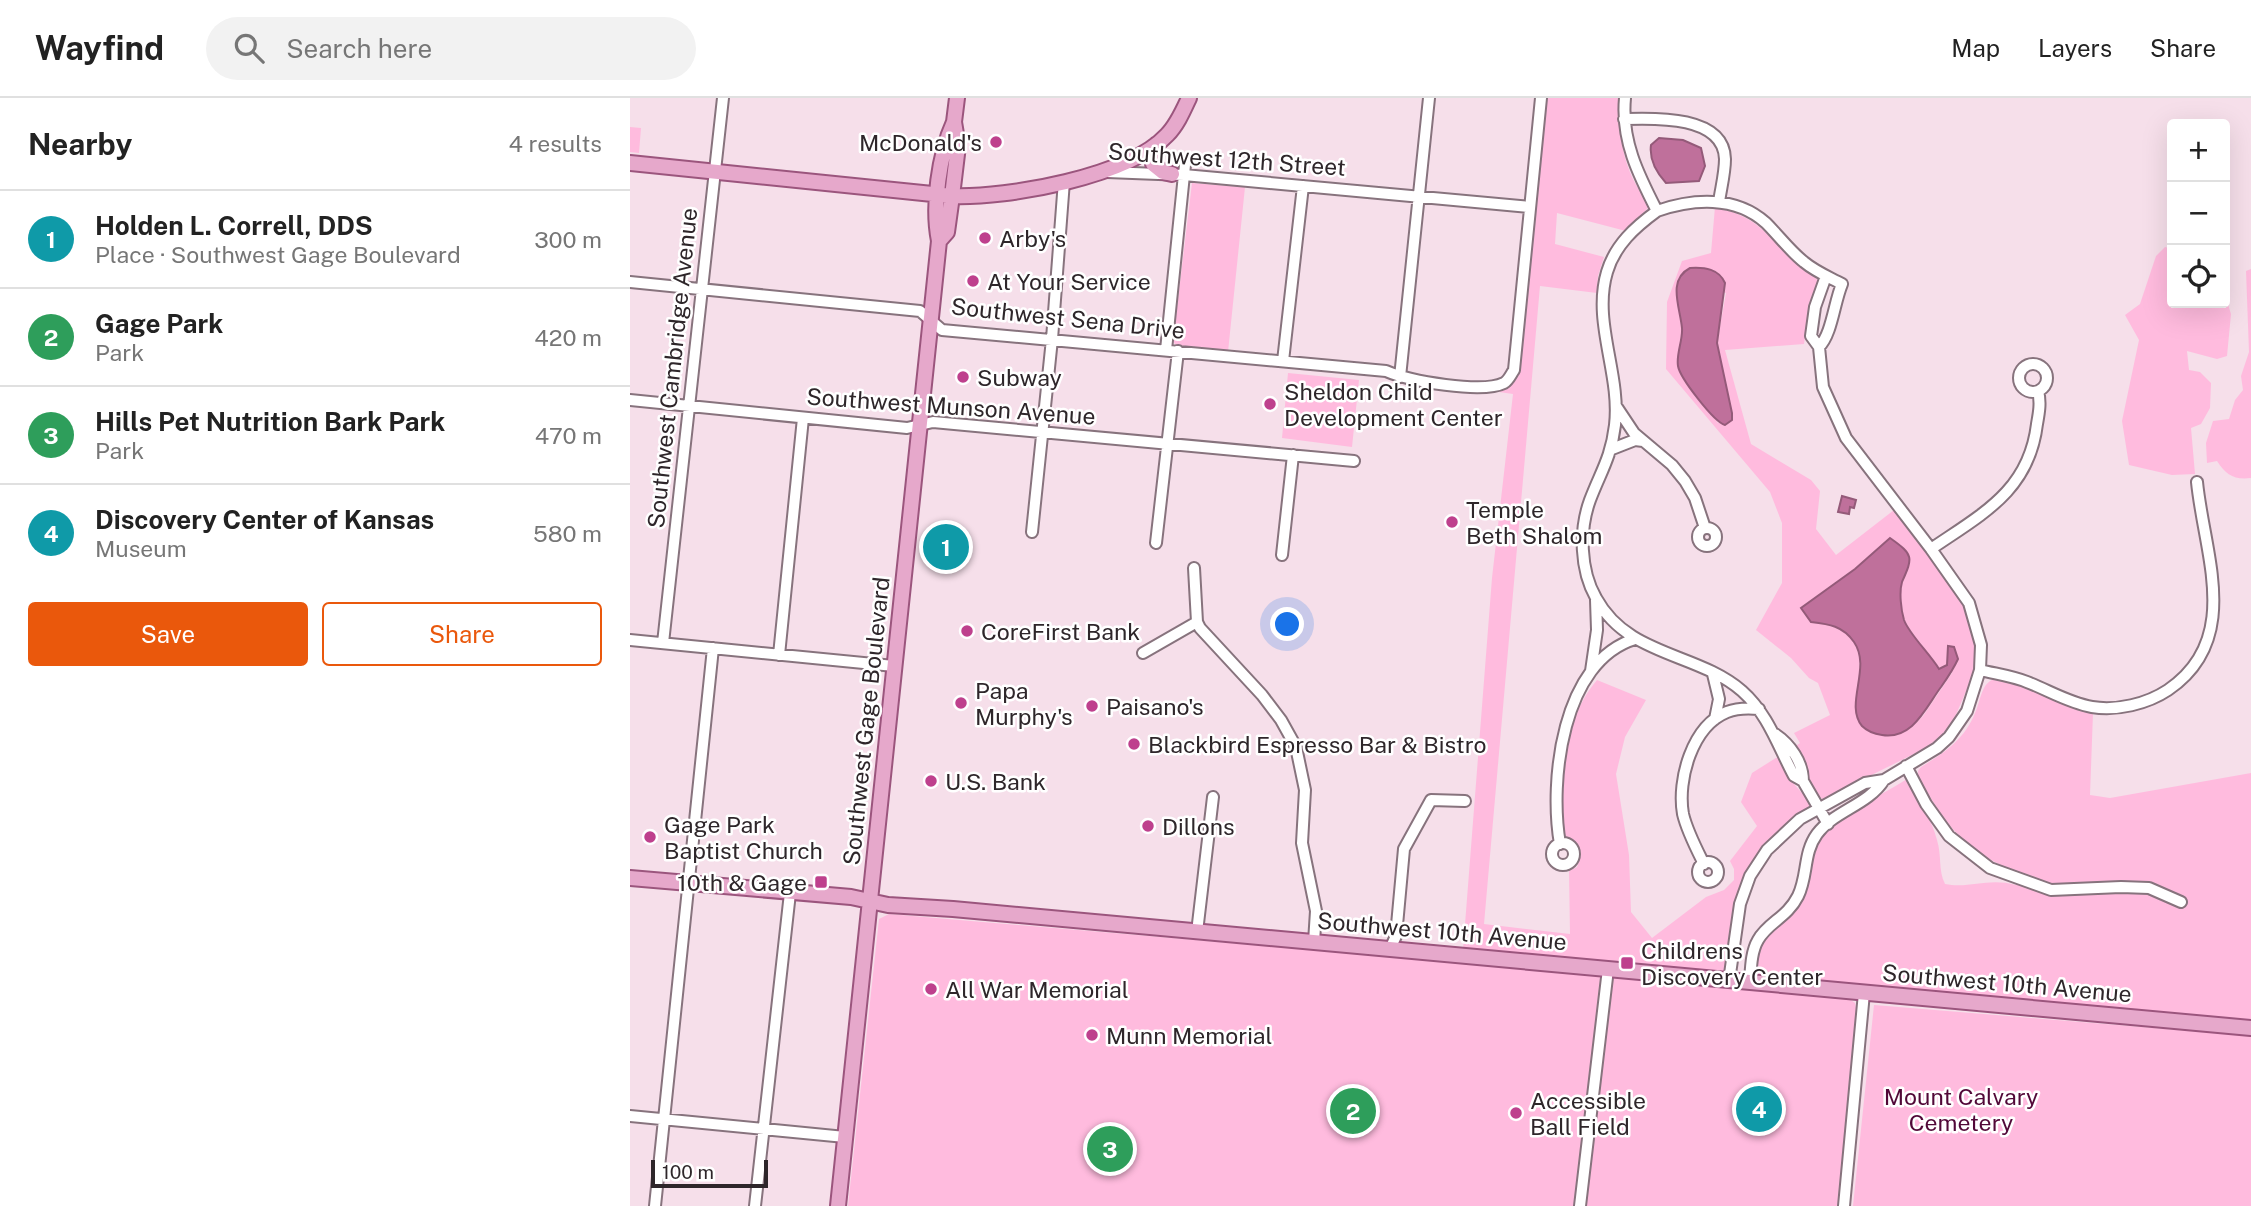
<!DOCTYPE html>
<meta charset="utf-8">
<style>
body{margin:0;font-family:"Public Sans",sans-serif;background:#f2f2f2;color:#222}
.controls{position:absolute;right:21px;top:21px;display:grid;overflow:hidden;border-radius:7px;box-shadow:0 7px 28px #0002}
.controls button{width:63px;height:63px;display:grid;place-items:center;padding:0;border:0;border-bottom:2px solid #e0e0e0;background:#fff;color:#222;font:35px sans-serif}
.scale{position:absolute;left:21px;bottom:18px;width:117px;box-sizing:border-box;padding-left:7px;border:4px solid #2e262a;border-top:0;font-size:19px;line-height:24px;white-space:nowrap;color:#2e262a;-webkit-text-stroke:5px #fff;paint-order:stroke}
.you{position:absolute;left:658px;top:527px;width:24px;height:24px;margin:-18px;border:5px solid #fff;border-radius:50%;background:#1a73e8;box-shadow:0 0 0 10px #1a73e833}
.badge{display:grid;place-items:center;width:46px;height:46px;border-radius:50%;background:#ea580c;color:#fff;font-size:23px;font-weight:700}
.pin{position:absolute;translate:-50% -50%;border:4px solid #fff;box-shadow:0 2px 7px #0006}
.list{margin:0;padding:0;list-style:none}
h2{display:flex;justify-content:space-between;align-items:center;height:91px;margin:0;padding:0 28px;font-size:30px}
h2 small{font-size:23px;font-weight:400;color:#767676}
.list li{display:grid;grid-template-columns:46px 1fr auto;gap:21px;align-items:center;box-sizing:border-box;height:98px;padding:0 28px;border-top:2px solid #e0e0e0}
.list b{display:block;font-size:26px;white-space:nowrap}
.list p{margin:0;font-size:23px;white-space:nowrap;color:#767676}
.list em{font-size:23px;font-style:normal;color:#767676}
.actions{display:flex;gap:14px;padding:21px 28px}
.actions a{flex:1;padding:16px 0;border:2px solid #ea580c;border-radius:7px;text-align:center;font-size:24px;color:#ea580c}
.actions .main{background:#ea580c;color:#fff}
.icon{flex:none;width:38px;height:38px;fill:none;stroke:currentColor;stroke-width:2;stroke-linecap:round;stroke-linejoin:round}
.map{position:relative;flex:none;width:1621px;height:1108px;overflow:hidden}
header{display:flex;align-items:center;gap:42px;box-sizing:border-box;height:98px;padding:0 35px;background:#fff;border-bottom:2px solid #e0e0e0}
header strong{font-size:33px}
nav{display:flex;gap:38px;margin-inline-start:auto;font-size:24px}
.search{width:490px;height:63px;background:#f2f2f2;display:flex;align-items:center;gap:18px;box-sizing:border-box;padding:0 24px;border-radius:38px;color:#767676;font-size:26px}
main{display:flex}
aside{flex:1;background:#fff}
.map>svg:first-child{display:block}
</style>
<header>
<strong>Wayfind</strong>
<div class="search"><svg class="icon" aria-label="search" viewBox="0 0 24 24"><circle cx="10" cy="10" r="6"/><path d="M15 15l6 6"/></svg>Search here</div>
<nav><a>Map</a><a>Layers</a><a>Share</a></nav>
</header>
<main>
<aside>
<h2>Nearby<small>4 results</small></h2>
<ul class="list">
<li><span class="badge" style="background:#0f9aa8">1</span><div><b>Holden L. Correll, DDS</b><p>Place · Southwest Gage Boulevard</p></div><em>300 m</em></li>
<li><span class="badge" style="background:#2e9e5b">2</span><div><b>Gage Park</b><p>Park</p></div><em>420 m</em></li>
<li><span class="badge" style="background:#2e9e5b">3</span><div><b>Hills Pet Nutrition Bark Park</b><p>Park</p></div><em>470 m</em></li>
<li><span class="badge" style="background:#0f9aa8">4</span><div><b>Discovery Center of Kansas</b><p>Museum</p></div><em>580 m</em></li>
</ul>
<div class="actions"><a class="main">Save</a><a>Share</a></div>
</aside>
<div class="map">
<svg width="1621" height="1108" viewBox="0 0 1621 1108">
<rect width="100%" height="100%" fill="#f6dfea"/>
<path fill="#ffbbde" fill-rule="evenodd" d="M916,0H991C988,28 991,55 1003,81C1008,91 1015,100 1018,110L996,133L927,115L925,146L974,159L968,178L967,195L910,188L854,826L940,836L939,773L947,769C956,747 937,749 933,732C933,680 931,624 967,582L1016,602L995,639L986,676L999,757L1001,814L1022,840L1076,799L1094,792L1104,782V771L1100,763L1127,728L1111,704L1122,675L1149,658L1164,686L1179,703C1179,708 1180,708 1176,712C1161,727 1146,734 1132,752C1106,787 1101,827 1097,869L1093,874L1086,876L833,852L862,480L883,296L869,294L880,287L887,274Z
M0,29L11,30L9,55L0,54Z
M562,85L615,89L598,254L547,249L543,243Z
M1085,109C1127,119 1132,132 1161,160C1169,168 1179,173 1187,181L1189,185L1179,213L1174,246L1095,252L1121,346L1181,382L1190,393L1186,431L1206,457L1264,412L1331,502L1341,521L1346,547V570L1325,619L1312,637L1296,650L1193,701L1188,699L1163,650L1170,645L1164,635L1200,617L1188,585L1179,580L1161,560L1126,532L1152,485V425L1140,394L1036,271L1037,204L1052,163L1081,155ZM1048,180L1096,195L1087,245L1102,315L1088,325L1051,274L1052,229L1047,204ZM1260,440C1285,458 1282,459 1272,484C1269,494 1271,512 1274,522C1279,538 1300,555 1309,571L1317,567L1322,575L1293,618L1286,625L1227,610C1228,565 1244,530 1181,524L1225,471Z
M1535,149L1542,151V205H1595V197L1601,216L1597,258L1587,261L1557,253L1559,272L1570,274L1581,285L1580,310L1571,326L1561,330L1565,376L1542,377L1499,367L1492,323L1509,242L1495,217L1510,206L1526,158Z
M1621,171V380C1604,382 1596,377 1587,363L1577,365L1576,345L1583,323L1599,321L1605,302L1613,292L1611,278L1619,254L1616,173Z
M658,275L729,282L722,349L652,340Z
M1362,582C1394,581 1431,609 1463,615L1460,697L1480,700L1621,675V923L1129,878L1125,874C1125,867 1124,858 1126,852C1132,834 1154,828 1164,814C1175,798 1173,780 1179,762C1192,723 1244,702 1277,681C1287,700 1302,721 1307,742C1312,758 1308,772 1315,786C1340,791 1358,779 1386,787L1390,776C1334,752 1317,730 1288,678V673L1291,669C1314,655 1335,641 1345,615C1350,605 1351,587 1362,582Z
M259,816L837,865H868L1214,897L1225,905L1228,919L1210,1108H218L249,821Z
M1244,907L1621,938V1108H1223Z"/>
<path fill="#bf709b" stroke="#945a79" stroke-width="2" d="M1029,40L1053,42L1071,50L1075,68L1069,83L1036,85C1026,74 1019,62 1021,47Z
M1060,170C1075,169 1089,171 1095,185L1087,245L1102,315V322L1095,327C1084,324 1050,280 1048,268C1046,256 1053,242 1052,230C1050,209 1037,182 1060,170Z
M1212,398L1226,402L1224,410L1220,409L1219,416L1208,414Z
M1260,440C1284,457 1283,459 1272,484C1269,494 1271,512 1274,522C1279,536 1300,556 1309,571L1317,567L1318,548L1324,549L1328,561C1323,572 1318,579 1311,589C1296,609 1283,642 1252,637C1245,636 1237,633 1232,628C1214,606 1242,570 1224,544C1213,528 1199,526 1181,524L1171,510L1225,471Z"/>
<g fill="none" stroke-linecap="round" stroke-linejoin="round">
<defs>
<path id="minor" d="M995,0C991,42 1008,76 1027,113C1005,129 985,147 977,174C962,224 991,276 985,327C981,360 971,373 960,402C949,432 950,472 966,500C998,559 1067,554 1112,593C1138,616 1148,648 1164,678L1173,683L1198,726
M994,21C1024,20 1094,17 1095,61C1095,75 1091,90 1089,104
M477,74L554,77L900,109
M1027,113C1062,101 1105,97 1136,125C1149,138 1160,153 1174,164C1186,174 1199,179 1212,186C1204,205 1202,236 1189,249
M0,184L290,213L312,232L756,273C779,283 852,296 874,285C879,282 881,276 884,272L911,0
M536,252L555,67
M653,263L673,88
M1389 280a14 14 0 1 1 28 0a14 14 0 1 1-28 0Z
M770,279L799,0
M0,302L277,330L303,324L724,363
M986,308L1004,335L1042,367L1055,383L1065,400L1075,430
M982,351L1005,342L1013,343
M1068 439a9 9 0 1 1 18 0a9 9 0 1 1-18 0Z
M402,434L422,241L434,83
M526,445L548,253
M1301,451C1352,416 1399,393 1407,326C1409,315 1411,304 1408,293
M652,457L663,357
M564,470L567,524L570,530L632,597L651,622L666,649L675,692L672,745L686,813L684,844
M0,542L264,568
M33,545L93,0
M513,555L567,524
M149,557L173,320
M1350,572C1366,576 1382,578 1397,584C1418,592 1439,605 1462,609C1487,613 1517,606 1538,592C1613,541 1574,456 1567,384
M961,573L967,532L966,502
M1083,576L1089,601L1085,621
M1145,636C1160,646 1173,664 1173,683
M1276,668L1296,706L1319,738L1360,770L1421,792L1491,789L1519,790L1551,804
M922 756a11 11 0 1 1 22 0a11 11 0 1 1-22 0Z
M930,746C919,683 932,563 1005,541
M1068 774a10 10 0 1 1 20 0a10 10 0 1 1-20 0Z
M1074,766C1066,750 1057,733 1053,716C1047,682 1062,628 1097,614C1107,610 1119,610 1129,611
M567,834L583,699
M760,851L766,838L774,751L801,702L835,703
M1099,883L1110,806L1120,778L1137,752L1170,721L1235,685L1254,682L1307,650L1319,639L1337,613L1350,572L1351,547L1339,505L1301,451L1216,340L1193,289L1189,249L1181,238L1185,209L1196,178
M1120,884C1121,870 1121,854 1128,842C1138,824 1157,820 1168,798C1178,778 1173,755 1187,736C1204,713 1238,707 1254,682
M0,1018L215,1039
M25,1108L83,550
M125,1108L160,795
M950,1108L978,871
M1214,1108L1234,895"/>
<path id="major" d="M527,46L522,57L523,66L533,74L542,76
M0,65L322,98C378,100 498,79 537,37C547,27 553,13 559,0
M309,143L317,134L322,98L328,48L324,24L327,0
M0,780L221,799L258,807L323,811L1621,930
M208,1108L309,143C302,108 309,57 324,24"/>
</defs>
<use href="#minor" stroke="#87737d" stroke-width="14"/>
<use href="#major" stroke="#9b557d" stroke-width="18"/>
<use href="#minor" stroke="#fff" stroke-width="10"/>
<use href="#major" stroke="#e6a8cb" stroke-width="14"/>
</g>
<g fill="#be408d" stroke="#fff" stroke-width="2.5">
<circle cx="366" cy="44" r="7"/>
<circle cx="355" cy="140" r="7"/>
<circle cx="343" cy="183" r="7"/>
<circle cx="333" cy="279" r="7"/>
<circle cx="640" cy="306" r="7"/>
<circle cx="822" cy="424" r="7"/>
<circle cx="337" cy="533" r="7"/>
<circle cx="331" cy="605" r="7"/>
<circle cx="462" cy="608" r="7"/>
<circle cx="504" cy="646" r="7"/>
<circle cx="301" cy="683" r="7"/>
<circle cx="518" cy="728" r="7"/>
<circle cx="20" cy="739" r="7"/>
<rect x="184" y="777" width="14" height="14" rx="3.5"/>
<rect x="990" y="858" width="14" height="14" rx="3.5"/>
<circle cx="301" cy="891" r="7"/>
<circle cx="462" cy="937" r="7"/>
<circle cx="886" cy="1015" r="7"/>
</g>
<g text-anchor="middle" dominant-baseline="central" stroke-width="5" stroke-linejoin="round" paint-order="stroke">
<g font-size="23" fill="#2e262a" stroke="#fff" text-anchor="start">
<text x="352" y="44" text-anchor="end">McDonald's</text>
<text x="369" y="140">Arby's</text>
<text x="357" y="183">At Your Service</text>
<text x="347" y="279">Subway</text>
<text x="654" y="293">Sheldon Child<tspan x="654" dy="26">Development Center</tspan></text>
<text x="836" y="411">Temple<tspan x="836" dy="26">Beth Shalom</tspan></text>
<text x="351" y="533">CoreFirst Bank</text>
<text x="345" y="592">Papa<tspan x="345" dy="26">Murphy's</tspan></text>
<text x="476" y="608">Paisano's</text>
<text x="518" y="646">Blackbird Espresso Bar &amp; Bistro</text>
<text x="315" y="683">U.S. Bank</text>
<text x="34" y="726">Gage Park<tspan x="34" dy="26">Baptist Church</tspan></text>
<text x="532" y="728">Dillons</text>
<text x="177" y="784" text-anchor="end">10th &amp; Gage</text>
<text x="1011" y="852">Childrens<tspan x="1011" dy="26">Discovery Center</tspan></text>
<text x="315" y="891">All War Memorial</text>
<text x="476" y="937">Munn Memorial</text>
<text x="900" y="1002">Accessible<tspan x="900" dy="26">Ball Field</tspan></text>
</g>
<g font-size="23" fill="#2e262a" stroke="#fff">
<text transform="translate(597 61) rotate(4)">Southwest 12th Street</text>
<text transform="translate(438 220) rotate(6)">Southwest Sena Drive</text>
<text transform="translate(42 270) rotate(-84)">Southwest Cambridge Avenue</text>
<text transform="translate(321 308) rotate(4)">Southwest Munson Avenue</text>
<text transform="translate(236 623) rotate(-84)">Southwest Gage Boulevard</text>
<text transform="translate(812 833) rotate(5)">Southwest 10th Avenue</text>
<text transform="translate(1377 885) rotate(5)">Southwest 10th Avenue</text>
</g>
<g font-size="23" fill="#520838" stroke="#fff">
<text x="1331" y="998">Mount Calvary<tspan x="1331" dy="26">Cemetery</tspan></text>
</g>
</g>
</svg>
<div class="controls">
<button>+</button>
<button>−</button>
<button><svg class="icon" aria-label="locate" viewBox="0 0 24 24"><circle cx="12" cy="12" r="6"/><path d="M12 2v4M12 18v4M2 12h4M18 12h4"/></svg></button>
</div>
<div class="scale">100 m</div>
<div class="you"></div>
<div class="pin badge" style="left:316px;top:449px;background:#0f9aa8">1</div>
<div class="pin badge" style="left:723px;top:1013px;background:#2e9e5b">2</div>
<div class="pin badge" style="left:480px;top:1051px;background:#2e9e5b">3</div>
<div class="pin badge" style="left:1129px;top:1011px;background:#0f9aa8">4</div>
</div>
</main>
